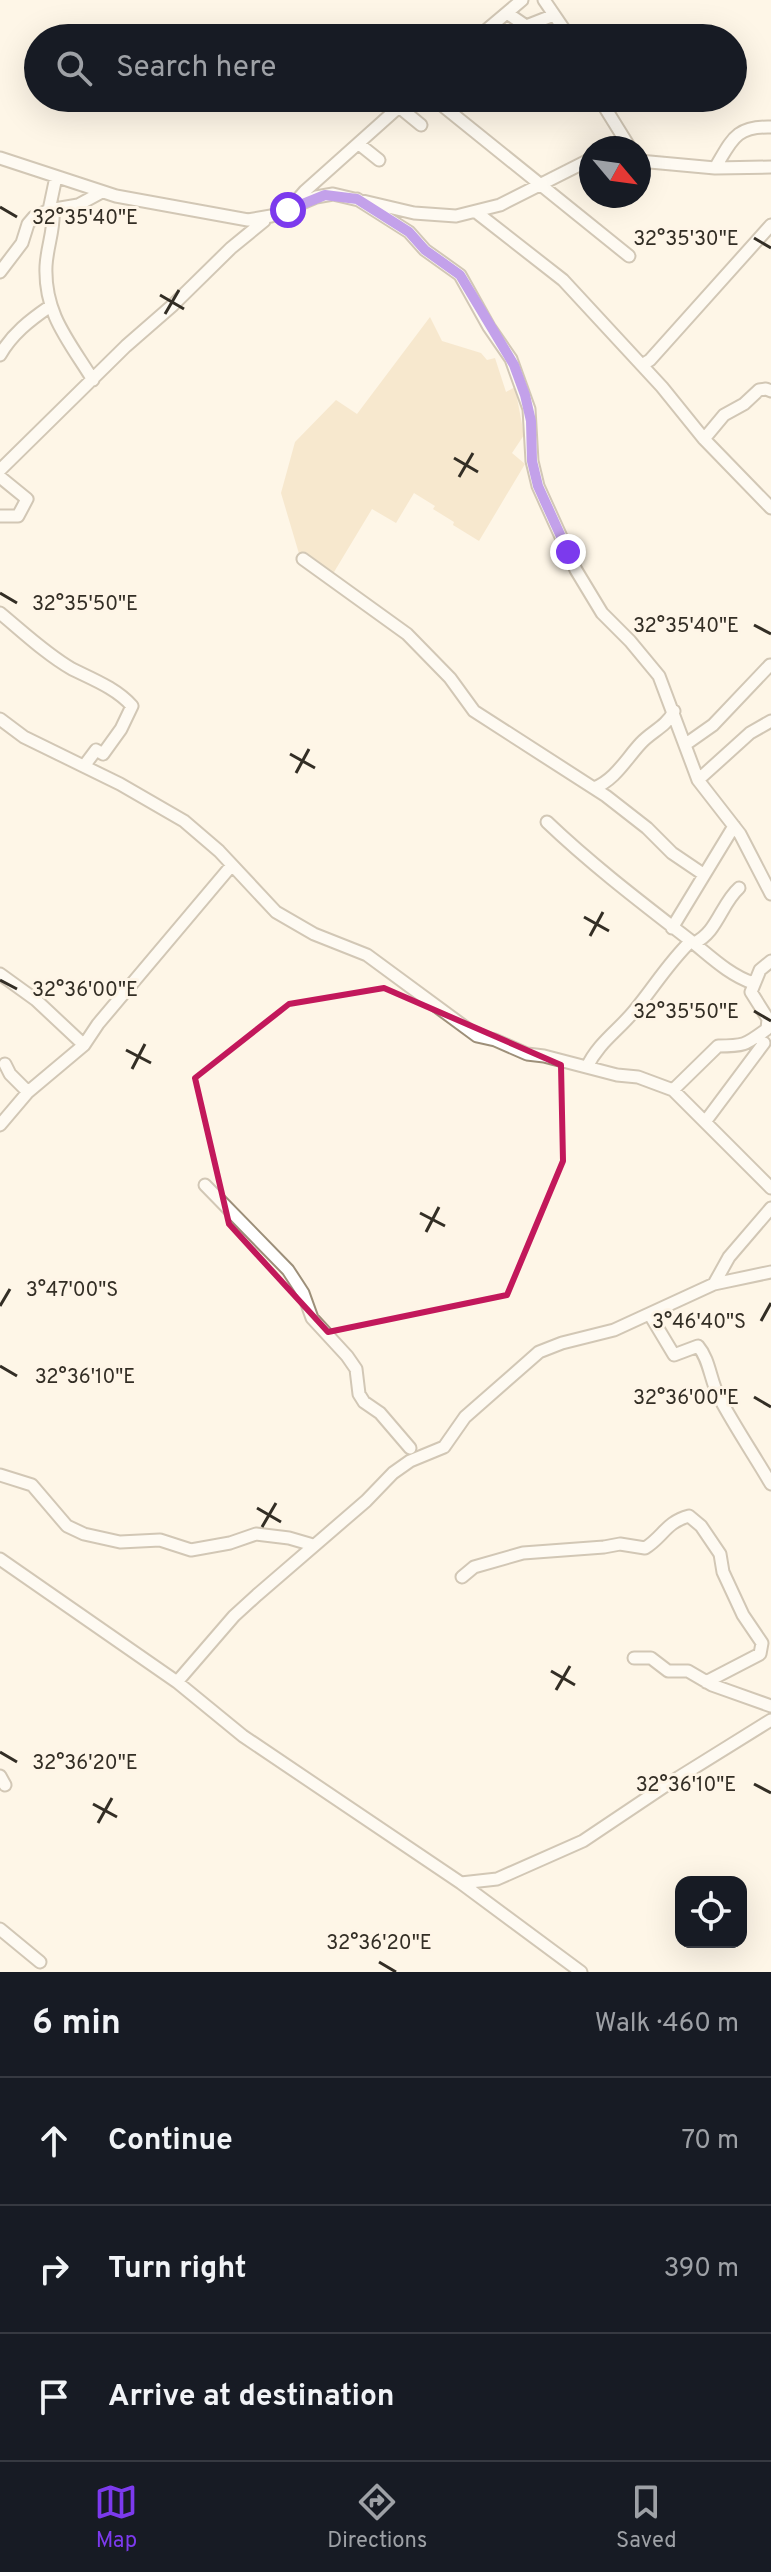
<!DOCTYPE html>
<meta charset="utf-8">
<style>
body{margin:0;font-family:Overpass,sans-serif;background:#242831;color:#f1f3f6}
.controls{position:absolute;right:24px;bottom:24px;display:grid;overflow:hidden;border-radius:16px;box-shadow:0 8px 32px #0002}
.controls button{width:72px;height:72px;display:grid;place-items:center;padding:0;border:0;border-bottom:2px solid #363941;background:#171b24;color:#f1f3f6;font:40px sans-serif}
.compass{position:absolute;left:579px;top:136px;width:72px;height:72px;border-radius:50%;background:#171b24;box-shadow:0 8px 32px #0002;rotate:119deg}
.stop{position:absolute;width:24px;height:24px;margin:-18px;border:6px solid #7c3aed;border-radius:50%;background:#fff}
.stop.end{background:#7c3aed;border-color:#fff;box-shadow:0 2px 8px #0008}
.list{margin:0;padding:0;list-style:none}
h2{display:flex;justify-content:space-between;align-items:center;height:104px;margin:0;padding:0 32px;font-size:34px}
h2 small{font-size:26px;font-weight:400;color:#9ea1a6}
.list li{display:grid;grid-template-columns:52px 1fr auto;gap:24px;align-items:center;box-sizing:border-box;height:128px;padding:0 32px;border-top:2px solid #363941}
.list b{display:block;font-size:30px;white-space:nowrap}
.list em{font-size:26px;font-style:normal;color:#9ea1a6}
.icon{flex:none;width:44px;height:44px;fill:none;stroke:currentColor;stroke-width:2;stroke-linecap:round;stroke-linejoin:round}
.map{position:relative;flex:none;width:771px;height:1972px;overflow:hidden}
.search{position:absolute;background:#171b24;box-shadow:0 8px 32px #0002;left:24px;right:24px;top:24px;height:88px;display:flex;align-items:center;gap:20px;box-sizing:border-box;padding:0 28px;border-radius:44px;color:#9ea1a6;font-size:30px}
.sheet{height:488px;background:#171b24}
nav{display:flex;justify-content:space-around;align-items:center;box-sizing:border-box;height:112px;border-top:2px solid #363941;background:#171b24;font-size:22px;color:#9ea1a6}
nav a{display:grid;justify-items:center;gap:4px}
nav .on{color:#7c3aed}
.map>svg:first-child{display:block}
</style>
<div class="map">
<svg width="771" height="1972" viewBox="0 0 771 1972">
<rect width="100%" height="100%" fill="#fef5e7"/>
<path fill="#efd7af" d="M430,317L442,341L481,353L487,360L495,358L506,392L515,387L524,435L512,453L525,464L479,541L453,525L454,522L433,509L435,506L414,493L396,523L372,509L331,577L300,557L281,493L295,442L336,400L357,414Z"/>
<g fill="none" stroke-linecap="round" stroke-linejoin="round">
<defs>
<path id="minor" d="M544,0L570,38
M507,13L526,26L554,15
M477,38L522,0
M433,98L629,256
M599,98L630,148
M399,107L421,125
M359,144L379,160
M0,158L116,196L248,220L271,216L316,197L333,194L414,213L456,216L500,205L591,159
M639,161L715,168L771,167
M715,168C732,140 735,126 771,127
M357,199L409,232L425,250L460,275L489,327L511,359L529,409L532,461L538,486L576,570L602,613L630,641L659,676L698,780L740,834L771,894
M292,206L305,191L409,98
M53,209C55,228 47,246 46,266C44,314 69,341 93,380
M49,210L56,177
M476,212L563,280L662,387L704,439L771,508
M0,272L22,243L28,224L34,217L49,210L78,205L102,192
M0,355C12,334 30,320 49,307
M642,365L650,360L771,225
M704,439L724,415L744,404L759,390L766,389L771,391
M0,470L126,346L173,305L231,248L264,221
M0,477L27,499L18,516H0
M303,559L407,634L450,678L474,711L606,796L647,828L672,853L703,874
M0,613C23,632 46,654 72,669C92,679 116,688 132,706L121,729L103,754L96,750L84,766
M0,719L24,737L120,784L184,821L219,851L276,912L314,934L367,955L477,1036L495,1040L527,1054L544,1056L617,1075L638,1077L673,1090
M686,744L713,725L770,665
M698,780L750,733L771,721
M594,788C615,780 626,759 641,743C652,731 666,727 674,711
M547,822C592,865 642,903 691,941C710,956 729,975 753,983
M672,928L734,826
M694,943C717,933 721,904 739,888
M771,961L760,970L751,992L768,1019L767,1029C745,1045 745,1046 718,1046L673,1090L771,1188
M0,974L36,1000L84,1045
M5,1064L10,1074L28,1092L84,1045L98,1024L232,865
M587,1067C598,1043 619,1030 635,1010C654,987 669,962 691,941
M705,1122L764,1043
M0,1125L28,1092
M205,1185L288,1270L303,1293L312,1318L347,1356L356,1369L359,1394L364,1402L380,1413L410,1448
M714,1284L729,1257L771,1208
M650,1315L674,1355L698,1346C710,1360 710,1380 719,1397C735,1427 754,1455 771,1484
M0,1475L32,1485L67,1526L84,1534L120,1542L160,1540L191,1550L230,1543L256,1534L289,1538L313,1545
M0,1559L177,1682L243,1736L461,1883L581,1972
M462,1577L474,1567L523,1553L604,1547L620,1544L645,1548C663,1537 666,1522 689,1516L701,1526L720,1554L723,1572L743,1615L762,1643L760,1654L706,1682
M634,1658H651L668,1671H688L712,1685L771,1706
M177,1682L234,1616L257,1595L366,1501L393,1473L410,1461L444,1447L465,1417L539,1352L562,1343L614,1330L714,1284L771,1272
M0,1776L5,1785
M461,1883L497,1879L583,1841L668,1784L771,1720
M0,1929L40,1962"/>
</defs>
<use href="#minor" stroke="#9d8f79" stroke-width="15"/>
<use href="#minor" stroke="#fff" stroke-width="11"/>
</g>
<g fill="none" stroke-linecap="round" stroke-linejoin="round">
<path stroke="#7c3aed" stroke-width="10" d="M288,210L325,195L357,199L409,232L425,250L460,275L514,365L525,395L531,421L532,461L538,486L568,552"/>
</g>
<path d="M0 0H771V1972H0ZM384,988L561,1065L563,1161L507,1295L328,1332L229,1224L195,1078L289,1004Z" fill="#fef5e7" fill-opacity=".55" fill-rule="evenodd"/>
<path fill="none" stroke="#c2185b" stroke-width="6" stroke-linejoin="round" d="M384,988L561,1065L563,1161L507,1295L328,1332L229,1224L195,1078L289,1004Z"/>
<path fill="none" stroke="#332e25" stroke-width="3" d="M0,207L17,217M754,238L771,248M160,295L184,309M165,314L179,290M454,458L478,472M459,477L473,453M0,593L17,603M754,625L771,634M290,754L315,768M296,773L309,749M584,917L609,931M590,936L603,912M0,980L17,989M754,1011L771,1021M126,1050L151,1063M132,1069L145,1044M420,1213L445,1226M426,1232L439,1207M0,1306L10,1289M761,1321L771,1303M0,1366L17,1376M754,1397L771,1407M257,1508L281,1522M262,1527L276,1503M551,1671L575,1685M556,1690L570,1666M0,1752L17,1762M754,1784L771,1793M93,1804L117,1817M98,1823L112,1798M379,1962L396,1972"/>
<g font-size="20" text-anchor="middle" fill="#332e25" stroke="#fef5e7" stroke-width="6" stroke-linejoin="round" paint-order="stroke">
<text x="85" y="224">32°35'40"E</text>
<text x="686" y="245">32°35'30"E</text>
<text x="85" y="610">32°35'50"E</text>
<text x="686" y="632">32°35'40"E</text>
<text x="85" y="996">32°36'00"E</text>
<text x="686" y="1018">32°35'50"E</text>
<text x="72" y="1296">3°47'00"S</text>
<text x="699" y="1328">3°46'40"S</text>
<text x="85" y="1383">32°36'10"E</text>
<text x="686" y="1404">32°36'00"E</text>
<text x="85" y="1769">32°36'20"E</text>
<text x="686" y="1791">32°36'10"E</text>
<text x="379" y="1949">32°36'20"E</text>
</g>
</svg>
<div class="controls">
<button><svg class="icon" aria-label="locate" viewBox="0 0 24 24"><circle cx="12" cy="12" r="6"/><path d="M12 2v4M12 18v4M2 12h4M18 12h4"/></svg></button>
</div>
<svg class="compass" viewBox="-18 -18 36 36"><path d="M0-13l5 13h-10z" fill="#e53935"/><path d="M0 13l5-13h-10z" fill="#9ea1a6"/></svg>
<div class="stop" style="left:288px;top:210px"></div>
<div class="stop end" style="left:568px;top:552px"></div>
<div class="search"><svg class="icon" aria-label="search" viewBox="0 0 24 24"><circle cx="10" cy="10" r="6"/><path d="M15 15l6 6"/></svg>Search here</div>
</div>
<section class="sheet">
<h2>6 min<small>Walk · 460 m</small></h2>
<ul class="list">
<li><svg class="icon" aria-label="ahead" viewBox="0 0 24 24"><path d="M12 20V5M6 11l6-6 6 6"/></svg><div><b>Continue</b></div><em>70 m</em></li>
<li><svg class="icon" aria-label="right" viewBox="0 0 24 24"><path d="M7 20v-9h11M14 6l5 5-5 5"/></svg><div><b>Turn right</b></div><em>390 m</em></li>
<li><svg class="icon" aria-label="arrive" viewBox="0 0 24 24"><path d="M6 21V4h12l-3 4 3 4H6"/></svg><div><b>Arrive at destination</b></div></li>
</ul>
</section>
<nav>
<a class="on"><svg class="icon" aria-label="map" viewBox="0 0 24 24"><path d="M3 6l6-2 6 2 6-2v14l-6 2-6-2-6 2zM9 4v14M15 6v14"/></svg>Map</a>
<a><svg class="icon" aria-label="directions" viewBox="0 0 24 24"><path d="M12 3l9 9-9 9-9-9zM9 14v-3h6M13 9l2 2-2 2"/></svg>Directions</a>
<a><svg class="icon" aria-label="saved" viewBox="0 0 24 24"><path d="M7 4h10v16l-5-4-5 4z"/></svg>Saved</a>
</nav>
